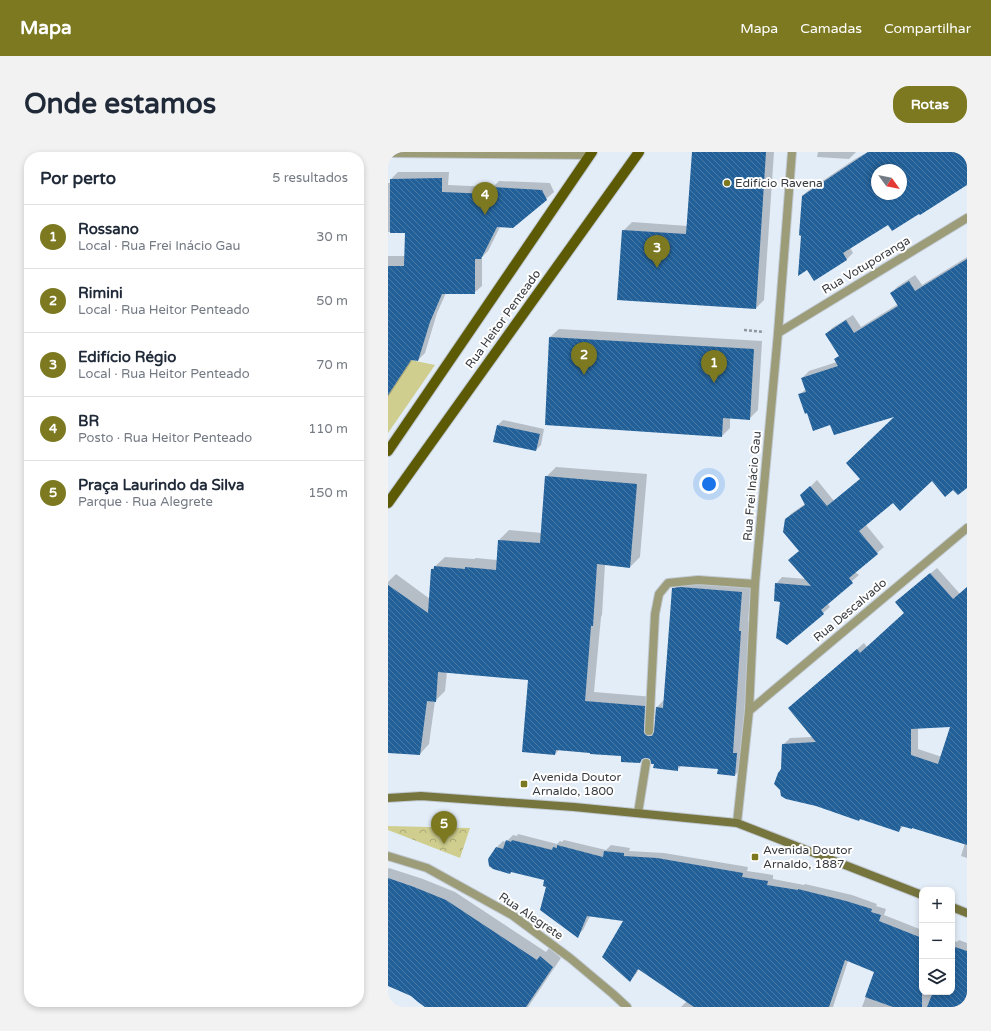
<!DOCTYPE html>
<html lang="pt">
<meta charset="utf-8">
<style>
body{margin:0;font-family:"Varela Round",sans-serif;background:#f2f2f3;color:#1f2937}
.controls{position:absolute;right:12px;bottom:12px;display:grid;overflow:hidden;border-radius:8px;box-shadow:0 2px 6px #0003}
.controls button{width:36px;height:36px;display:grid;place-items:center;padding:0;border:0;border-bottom:1px solid #e0e1e3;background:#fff;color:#1f2937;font:20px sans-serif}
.compass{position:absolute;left:483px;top:12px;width:36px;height:36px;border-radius:50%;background:#fff;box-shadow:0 2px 6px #0003;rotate:123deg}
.you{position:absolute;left:321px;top:332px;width:14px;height:14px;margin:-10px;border:3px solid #fff;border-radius:50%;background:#1a73e8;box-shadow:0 0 0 6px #1a73e833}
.badge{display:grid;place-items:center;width:26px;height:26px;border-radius:50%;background:#7c7920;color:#fff;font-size:13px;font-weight:700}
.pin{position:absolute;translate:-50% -33px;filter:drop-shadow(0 1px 2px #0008)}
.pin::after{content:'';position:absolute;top:21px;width:14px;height:12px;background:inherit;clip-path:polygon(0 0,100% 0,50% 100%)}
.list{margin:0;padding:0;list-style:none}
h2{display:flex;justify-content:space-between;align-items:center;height:52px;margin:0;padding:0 16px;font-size:17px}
h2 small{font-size:13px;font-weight:400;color:#747a83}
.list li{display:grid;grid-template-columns:26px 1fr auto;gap:12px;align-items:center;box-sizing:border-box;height:64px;padding:0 16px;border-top:1px solid #e0e1e3}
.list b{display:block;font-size:15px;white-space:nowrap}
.list p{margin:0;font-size:13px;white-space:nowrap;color:#747a83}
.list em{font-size:13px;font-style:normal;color:#747a83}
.icon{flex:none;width:22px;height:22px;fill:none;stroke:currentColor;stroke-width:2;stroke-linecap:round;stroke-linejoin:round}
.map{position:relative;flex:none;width:579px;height:855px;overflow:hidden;border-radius:16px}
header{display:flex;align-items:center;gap:24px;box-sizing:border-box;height:56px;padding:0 20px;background:#7c7920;color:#fff}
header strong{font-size:19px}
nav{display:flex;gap:22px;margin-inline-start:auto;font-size:14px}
.intro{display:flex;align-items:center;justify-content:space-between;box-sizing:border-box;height:96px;padding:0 24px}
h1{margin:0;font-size:28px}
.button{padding:10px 18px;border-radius:16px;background:#7c7920;color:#fff;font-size:14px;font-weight:700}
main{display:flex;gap:24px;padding:0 24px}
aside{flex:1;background:#fff;border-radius:16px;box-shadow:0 2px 6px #0003}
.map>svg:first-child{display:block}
</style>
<header>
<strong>Mapa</strong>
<nav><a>Mapa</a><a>Camadas</a><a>Compartilhar</a></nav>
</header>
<div class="intro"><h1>Onde estamos</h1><a class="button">Rotas</a></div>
<main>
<aside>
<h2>Por perto<small>5 resultados</small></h2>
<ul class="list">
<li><span class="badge">1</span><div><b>Rossano</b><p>Local · Rua Frei Inácio Gau</p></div><em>30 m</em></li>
<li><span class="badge">2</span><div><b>Rimini</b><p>Local · Rua Heitor Penteado</p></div><em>50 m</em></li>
<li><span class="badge">3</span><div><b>Edifício Régio</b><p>Local · Rua Heitor Penteado</p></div><em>70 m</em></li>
<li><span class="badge">4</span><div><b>BR</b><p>Posto · Rua Heitor Penteado</p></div><em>110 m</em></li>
<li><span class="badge">5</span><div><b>Praça Laurindo da Silva</b><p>Parque · Rua Alegrete</p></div><em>150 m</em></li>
</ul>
</aside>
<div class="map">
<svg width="579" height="855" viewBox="0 0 579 855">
<defs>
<pattern id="park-crowns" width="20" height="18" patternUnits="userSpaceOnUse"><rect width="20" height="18" fill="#cfce8f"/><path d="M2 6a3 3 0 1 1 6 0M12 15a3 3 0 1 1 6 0" fill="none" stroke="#a9a876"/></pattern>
<pattern id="building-back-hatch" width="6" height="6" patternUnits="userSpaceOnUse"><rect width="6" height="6" fill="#216099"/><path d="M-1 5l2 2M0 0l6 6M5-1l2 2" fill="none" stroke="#4a79a4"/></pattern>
</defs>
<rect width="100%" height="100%" fill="#e3edf8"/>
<path fill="url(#park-crowns)" d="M0,674L82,676L72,706L0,678Z"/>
<path fill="#cfce8f" d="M23,208L47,213L0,281V243Z"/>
<path fill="#0003" fill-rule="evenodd" d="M305,0H386L376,148L368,156L235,79L244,70L300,74Z
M430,0H468L461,7L429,5Z
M480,0H579V32L532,60L500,71L462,95L465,101L459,107L426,128L414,83V44L421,38L467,7ZM489,18H513V42H489Z
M10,20H61L60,33L105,35L111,29L162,31L166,40L158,47L112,75L100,99L94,105V134L86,141H58L49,161L37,201L30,208L25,207L0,245V104H64V81L0,80V31H3V27Z
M579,105V335L565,336L544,328L505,350L478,373L496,395L467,420L471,423L439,451L442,455L435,461L393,449L388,432L394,425L418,427L412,399L398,367L404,361L417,352L420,337L429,328L446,349L473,326L509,263L443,272L420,260L411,243L418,237L414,226L421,219L449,210L447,207L452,203L438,182L444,176L465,163L473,175L510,152L503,141L509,135L527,123L534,133Z
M171,177L374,189L370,258L361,267L342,266V276L334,284L162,185Z
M115,268L156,277L153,293L148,298L110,273Z
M168,315L259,322L252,405L242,415L217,412L214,463L213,465L206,540L266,545L265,571L268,574L269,555L277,547L285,437L295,427L363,430L360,470H363L354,591L357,613L347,623L331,616L293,614L289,618L267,611L263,606L257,605L252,610L234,604L203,600L171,598L167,602L141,527L59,520L57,539L47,549L41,592L32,602L0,600V430L8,422L42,447L44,417L57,405L86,407L88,406L109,408L111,388L121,378L154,381L158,325Z
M549,416L572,442L579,435V706L573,704L577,691L516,673L511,679L473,666L471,668L394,618L395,593L402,586L425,585L408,550L476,491L479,495L517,460L515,444ZM564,573L554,605L530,597V576Z
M130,682L169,692L172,689L174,690L176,688L218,698L223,693L242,696L241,699L276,701L360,715L359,719L385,723V727L416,733L417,732L464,743L489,752L488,754L498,757L496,763L534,778V840H564V788L569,790L571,788L579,791V855H474L487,820L460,809L445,855H293L299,849L251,817L248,822L242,828L236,768L202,764L195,778L189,784L160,734L158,727L109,695L115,689L118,690L125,683L129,684Z
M1,716L35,727L67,740L158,800L161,796L173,806L140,855H37L23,843L0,833V717Z"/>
<path fill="url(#building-back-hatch)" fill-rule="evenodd" d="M304,0H378L368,157L229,148L234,78L298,82Z
M480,0H579V33L532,63L531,62L504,79L500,73L455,101L459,108L426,129L419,118L410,124L413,84L411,83L414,44ZM489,18H513V42H489Z
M54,26V40L103,42V35L154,38L159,48L125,76L109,75L93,107H87V142H54L42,170L30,209L23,208L0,243V114H16L17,81H2V27Z
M579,107V336L570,343L565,338L557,345L544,329L512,359L505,351L471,379L490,402L461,426L465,431L433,458L436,462L399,493L388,486L392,450L386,449L387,431L423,434L400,408L411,399L395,380L397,367L417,353L412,343L422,334L439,354L472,327L458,311L506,265L446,283L442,273L425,279L419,261L417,262L410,242L418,240L413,226L450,214L446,207L451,204L437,182L458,168L466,181L510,154L502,141L521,129L527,139Z
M161,185L366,197L362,268L335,266L334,285L157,273Z
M109,273L152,282L148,299L105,290Z
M157,324L249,332L242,416L209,412L205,474H203L197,549L257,554L256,581L258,583L260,584H264L266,579L268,555L275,556L284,436L292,435L354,440L351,479H353L345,601H349L347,624L329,622L330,617L290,614V619L265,616L266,612H263L262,607L258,606L254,607L252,611L233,610V604L202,602V601L168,598L167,603L134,600L140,528L50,520L48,550L39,549L32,603L0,601V433L40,461L43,417H46V414L77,417V415L108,418L110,388L152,391Z
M542,421L565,447L579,435V693L524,676V677L513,674L511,680L472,667L471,669L428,654L398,647L393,644L392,638L386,632L390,621L393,617L394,592L428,590L400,556L469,497L472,501L516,461L507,450ZM562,575L550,612L523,603V577Z
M118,688L123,690L124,688L164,698L165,695L169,696V693L215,705L216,699L236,701V704L269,706L355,721L354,725L380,729L379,733L410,738V737L458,749L484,757L483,760L493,763L491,769L534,786V855H505L477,845L486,820L457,808L441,855H306L250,817L242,830L214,805L235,769L199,764L190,786L152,758L158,735L155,734L156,728L123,720L122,722L105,717L101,714L100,707L108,695L115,697Z
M0,726L26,735L58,748L149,808L152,804L165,815L138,855H37L30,850L23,844L0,834Z
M564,794L579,799V855H539L545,840H564Z"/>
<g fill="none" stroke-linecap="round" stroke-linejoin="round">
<defs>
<path id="lane" d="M261,579L267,462L271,442L280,431L310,428L367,432
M250,661L258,611"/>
<path id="street" d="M0,1L202,3
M390,181L579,66
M361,559L579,376
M349,671L361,559L367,432L390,181L404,0
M0,704L39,716L124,763L182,806L225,842L239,855"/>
<path id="secondary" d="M0,646L33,644L186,655L349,671L534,743
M564,755L579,761"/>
<path id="primary" d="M0,299L204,0
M0,351L251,0"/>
</defs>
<use href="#lane" stroke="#c1cad3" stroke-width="10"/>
<use href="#street" stroke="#c1cad3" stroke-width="10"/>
<use href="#secondary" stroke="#c1cad3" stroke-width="10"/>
<use href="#primary" stroke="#c1cad3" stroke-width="12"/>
<path stroke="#8f969e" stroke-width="2.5" stroke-dasharray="3 2" stroke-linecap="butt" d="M356,178L376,180"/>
<use href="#lane" stroke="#9c9c78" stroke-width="8"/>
<use href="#street" stroke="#9c9c78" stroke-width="8"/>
<use href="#secondary" stroke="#77753e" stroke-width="8"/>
<use href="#primary" stroke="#5c5a05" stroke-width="10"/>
</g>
<g fill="#7c7920" stroke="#fff" stroke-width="1.5">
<circle cx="339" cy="31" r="4"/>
<rect x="132" y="628" width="8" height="8" rx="2"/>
<rect x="363" y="701" width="8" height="8" rx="2"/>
</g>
<g text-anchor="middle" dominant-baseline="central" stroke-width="4" stroke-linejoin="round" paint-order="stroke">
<g font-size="12" fill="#383c41" stroke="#fff" text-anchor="start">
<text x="347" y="31">Edifício Ravena</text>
<text x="144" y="625">Avenida Doutor<tspan x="144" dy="14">Arnaldo, 1800</tspan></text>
<text x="375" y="698">Avenida Doutor<tspan x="375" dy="14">Arnaldo, 1887</tspan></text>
</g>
<g font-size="12" fill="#383c41" stroke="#fff">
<text transform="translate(478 113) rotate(-31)">Rua Votuporanga</text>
<text transform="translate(115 167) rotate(-54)">Rua Heitor Penteado</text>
<text transform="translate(364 334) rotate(-85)">Rua Frei Inácio Gau</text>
<text transform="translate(462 458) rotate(-40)">Rua Descalvado</text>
<text transform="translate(143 764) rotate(34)">Rua Alegrete</text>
</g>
</g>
</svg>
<div class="controls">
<button>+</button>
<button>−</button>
<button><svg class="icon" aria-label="layers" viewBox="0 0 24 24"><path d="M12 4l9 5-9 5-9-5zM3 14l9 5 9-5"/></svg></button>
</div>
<svg class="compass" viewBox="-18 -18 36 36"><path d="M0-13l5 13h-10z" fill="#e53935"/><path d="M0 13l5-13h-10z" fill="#747a83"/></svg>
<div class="you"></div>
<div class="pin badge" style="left:326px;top:231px">1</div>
<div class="pin badge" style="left:196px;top:223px">2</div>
<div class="pin badge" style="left:269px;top:116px">3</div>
<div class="pin badge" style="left:97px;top:63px">4</div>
<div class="pin badge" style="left:56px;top:692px">5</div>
</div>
</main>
